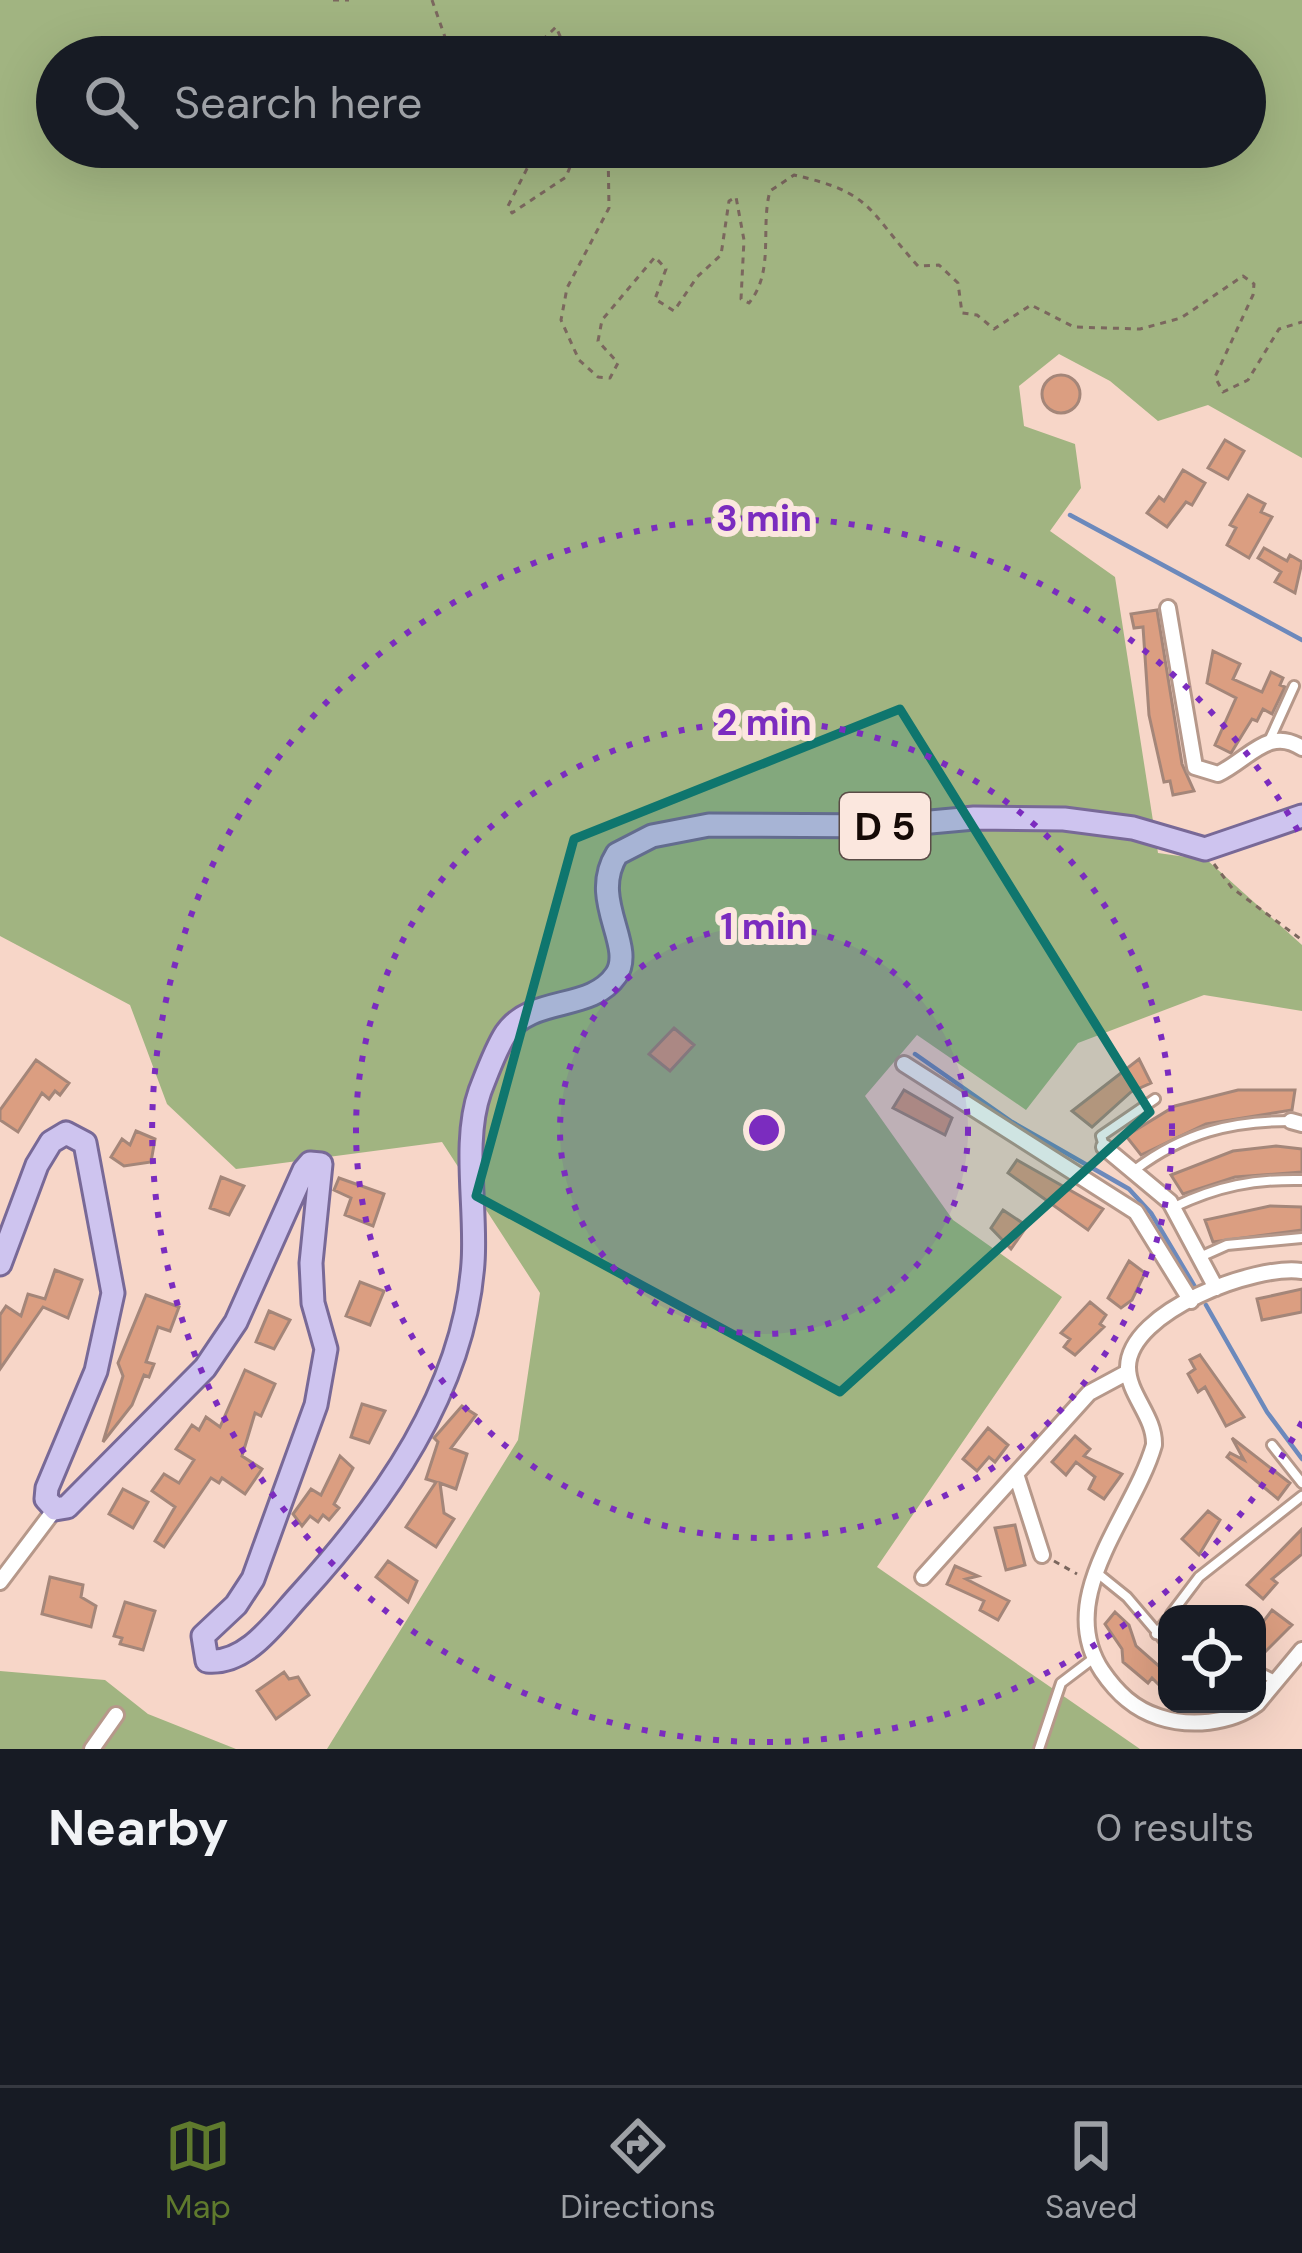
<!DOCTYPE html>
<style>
body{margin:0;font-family:"DM Sans",sans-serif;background:#242831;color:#f1f3f6}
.controls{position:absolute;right:36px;bottom:36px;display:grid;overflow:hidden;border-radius:24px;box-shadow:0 12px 48px #0002}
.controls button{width:108px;height:108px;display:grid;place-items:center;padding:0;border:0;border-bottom:3px solid #363941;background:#171b24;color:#f1f3f6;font:60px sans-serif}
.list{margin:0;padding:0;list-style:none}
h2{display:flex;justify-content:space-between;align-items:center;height:156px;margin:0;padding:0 48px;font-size:51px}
h2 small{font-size:39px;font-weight:400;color:#9ea1a6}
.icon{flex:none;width:66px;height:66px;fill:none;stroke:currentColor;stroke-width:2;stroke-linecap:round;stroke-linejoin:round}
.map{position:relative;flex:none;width:1302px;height:1749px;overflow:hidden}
.search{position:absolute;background:#171b24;box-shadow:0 12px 48px #0002;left:36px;right:36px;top:36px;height:132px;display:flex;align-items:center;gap:30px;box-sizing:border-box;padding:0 42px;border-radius:66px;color:#9ea1a6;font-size:45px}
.sheet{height:336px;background:#171b24}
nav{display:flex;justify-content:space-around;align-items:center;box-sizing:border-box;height:168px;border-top:3px solid #363941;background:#171b24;font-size:33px;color:#9ea1a6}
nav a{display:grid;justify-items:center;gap:6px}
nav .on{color:#5f7a2d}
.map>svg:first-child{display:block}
</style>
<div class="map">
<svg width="1302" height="1749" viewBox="0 0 1302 1749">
<rect width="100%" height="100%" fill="#f7d6c8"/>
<path fill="#a1b481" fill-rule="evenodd" d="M0,0H1302V458L1208,405L1158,421L1110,381L1059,354L1019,386L1024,426L1075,444L1081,488L1050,531L1115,577L1158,853L1207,860L1302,945V1011L1204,995L1078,1043L1026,1110L917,1035L865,1096L953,1220L1062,1297L877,1567L1140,1749H327L518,1440L540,1293L442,1142L236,1169L167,1104L130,1005L0,936ZM57,57H1245V147H57Z
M0,1671L105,1680L148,1714L236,1749H0Z"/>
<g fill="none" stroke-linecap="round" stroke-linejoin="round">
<path stroke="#6c89bc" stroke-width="4.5" d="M1070,515L1302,640
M915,1054L1012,1122L1129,1189L1151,1213L1195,1287
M1206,1305L1267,1412L1302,1459"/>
</g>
<path fill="#db9e81" stroke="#a48679" stroke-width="3" d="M1042 394a19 19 0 1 1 38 0a19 19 0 1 1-38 0Z
M1225,440L1244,451L1228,479L1208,468Z
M1183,470L1205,483L1192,505L1186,502L1167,527L1147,513L1159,497L1164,501Z
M1248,495L1265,504L1261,512L1272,517L1249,558L1227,545L1236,528L1230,525Z
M1264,548L1287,561L1290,555L1302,562L1295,593L1275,582L1281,572L1258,558Z
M1157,610L1182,764L1194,791L1173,795L1170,781L1164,782L1149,715L1143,627L1134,628L1131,614Z
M1213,651L1240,664L1233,679L1262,692L1271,672L1283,678L1280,685L1285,687L1272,714L1263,709L1257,721L1252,719L1231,753L1215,745L1236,698L1207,683Z
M674,1028L694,1045L670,1071L649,1054Z
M1139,1059L1151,1083L1131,1092L1092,1127L1072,1111Z
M36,1060L69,1083L60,1095L55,1091L49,1099L42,1093L18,1132L0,1120V1110Z
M904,1090L952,1118L945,1135L893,1108Z
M1238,1090H1295L1292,1110L1206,1124L1141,1155L1126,1136L1175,1106Z
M136,1131L155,1139L151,1162L124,1166L111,1157L122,1139L130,1145Z
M1276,1146L1302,1149V1172L1235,1177L1183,1194L1171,1175L1233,1151Z
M1017,1160L1103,1209L1088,1230L1008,1173Z
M221,1177L244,1186L229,1215L210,1208Z
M339,1178L384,1194L373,1226L345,1215L351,1198L334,1190Z
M1270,1206L1302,1207V1230L1213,1242L1205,1220Z
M1003,1210L1027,1226L1011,1249L991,1228Z
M1129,1261L1145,1273L1132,1300L1121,1308L1108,1298Z
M55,1270L82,1280L68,1318L43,1307L0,1369V1315L6,1306L21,1316L28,1294L45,1299Z
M360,1282L384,1291L370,1325L346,1316Z
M1302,1289V1312L1262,1320L1257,1299Z
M146,1295L179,1307L170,1331L158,1327L146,1362L154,1364L149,1377L144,1375L132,1405L103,1442L123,1376L118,1363Z
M1090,1302L1106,1315L1100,1324L1104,1327L1075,1355L1064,1347L1070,1339L1061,1333Z
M269,1311L290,1320L274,1349L256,1342Z
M1200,1355L1244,1417L1226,1426L1205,1387L1198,1392L1188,1374L1195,1369L1190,1360Z
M245,1370L275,1384L261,1416L255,1413L242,1456L262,1469L245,1494L222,1478L219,1483L211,1478L164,1547L155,1541L175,1507L152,1491L164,1474L179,1483L194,1460L176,1449L192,1425L199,1430L206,1417L220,1427Z
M362,1404L385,1411L369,1443L351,1437Z
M462,1406L476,1415L451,1448L467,1454L456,1489L440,1483L444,1513L454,1519L436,1547L406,1527L436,1482L426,1479L438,1442L434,1438Z
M988,1428L1008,1445L995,1462L989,1457L977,1471L963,1459Z
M1075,1436L1090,1449L1084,1456L1122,1474L1104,1499L1089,1489L1095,1477L1076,1462L1066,1475L1052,1462Z
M1232,1438L1290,1483L1278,1499L1227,1457L1230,1453L1244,1460Z
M340,1456L353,1468L334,1504L339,1508L329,1520L323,1515L318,1522L310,1516L302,1526L293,1514L311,1489L321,1495Z
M123,1489L148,1502L133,1528L109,1514Z
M1208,1511L1220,1520L1199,1555L1182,1539Z
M1015,1525L1025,1565L1006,1570L995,1528Z
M1302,1529V1554L1272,1579L1277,1583L1263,1599L1247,1585Z
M388,1561L417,1581L408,1602L376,1577Z
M955,1566L978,1576L966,1579L1009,1601L998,1620L980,1610L984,1601L947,1584Z
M50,1577L83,1585L81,1597L96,1606L91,1627L42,1614Z
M125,1602L155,1611L143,1650L120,1644L122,1638L114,1636Z
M1272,1610L1292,1625L1266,1651L1257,1644V1630Z
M1115,1612L1129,1625L1136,1646L1167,1673L1159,1685L1152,1678L1148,1683L1123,1662L1122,1649L1105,1624Z
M284,1672L289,1679L298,1677L309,1695L276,1719L257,1691Z"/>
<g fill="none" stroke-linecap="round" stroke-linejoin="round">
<defs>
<path id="lane" d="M1270,739L1294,686
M1104,1146L1101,1136L1155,1099
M1136,1169C1184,1133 1231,1121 1291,1121
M1174,1207C1218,1186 1254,1179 1302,1180
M1200,1257L1227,1245L1302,1238
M1272,1445L1302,1483
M1096,1572L1127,1597L1167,1644
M1171,1614L1199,1577L1302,1496
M1156,1634L1167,1620
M1257,1671L1277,1681
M1039,1749L1061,1683L1094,1658"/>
<path id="street" d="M1168,608L1195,767L1218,774C1249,759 1269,726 1302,748
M904,1064L1136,1212L1191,1301
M1291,1121L1302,1124
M1104,1147L1170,1202L1216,1288
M1016,1474L1042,1555
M923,1577L1089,1393L1128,1372
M0,1582L55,1509
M1257,1704C1230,1724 1189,1727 1159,1717C1134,1709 1117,1693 1102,1671C1053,1597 1134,1515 1154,1445C1155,1416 1128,1395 1128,1367C1129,1311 1256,1264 1302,1271
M1257,1704L1302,1650
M92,1749L116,1715"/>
<path id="primary" d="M0,1264L37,1165L51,1142L66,1133L85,1143L113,1293L96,1371L47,1488L46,1499L55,1509L67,1507L205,1368L236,1322L304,1170L310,1163L321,1164L311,1263L313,1303L326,1349L316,1405L253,1579L236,1605L203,1636L207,1661C247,1665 276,1621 300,1595C383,1504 464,1391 473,1263C477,1209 462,1142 480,1091C487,1073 496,1048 506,1033C533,995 591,1012 616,975C636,945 588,900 617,854L652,836L709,825L887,826L974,818L1064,819L1133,828L1205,849L1302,816"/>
</defs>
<use href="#lane" stroke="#b6988a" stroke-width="14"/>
<use href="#street" stroke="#b6988a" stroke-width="20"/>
<use href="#primary" stroke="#786997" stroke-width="27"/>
<path stroke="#7b675e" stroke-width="3" stroke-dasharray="6 6" stroke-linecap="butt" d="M333,0H349
M432,0L452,57
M525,57L556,27L563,43L555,57
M538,147L508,206L512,213L566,177L578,147
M608,147L609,208L567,288L561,320L579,360L598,377L610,378L618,363L598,341L602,320L655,257L666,269L655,299L674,311L697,277L721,255L729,201L736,197L744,240L741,299L749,303C775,271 760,228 770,191L794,175C874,193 867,210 918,266L939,265L958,283L962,313L977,315L994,329L1031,305L1074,327L1140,329L1181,318L1243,276L1254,284L1253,295L1215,377L1223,392L1248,380L1279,329L1302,322
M1214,864L1232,888L1302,940
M1054,1561L1077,1574"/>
<use href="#lane" stroke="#fff" stroke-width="8"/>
<use href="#street" stroke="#fff" stroke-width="14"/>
<use href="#primary" stroke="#cec4ef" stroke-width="21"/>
</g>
<path fill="#0f766e" fill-opacity="0.2" stroke="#0f766e" stroke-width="9" stroke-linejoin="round" d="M900,709L1150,1112L840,1392L476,1196L574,839Z"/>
<circle cx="764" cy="1130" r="204" fill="#7b2cbf" fill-opacity=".12"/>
<g fill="none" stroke="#7b2cbf" stroke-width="6" stroke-dasharray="6 12">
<circle cx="764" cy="1130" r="204"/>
<circle cx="764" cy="1130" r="408"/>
<path d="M1302 1422A612 612 0 1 1 1302 838"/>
</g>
<g text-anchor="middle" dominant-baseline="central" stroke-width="12" stroke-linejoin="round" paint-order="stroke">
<rect fill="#fbe7de" stroke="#5a4c47" stroke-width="3" x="840" y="793" width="90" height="66" rx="9"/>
<g font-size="39" font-weight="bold" fill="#150a06">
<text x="885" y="826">D 5</text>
</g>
</g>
<circle cx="764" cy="1130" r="18" fill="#7b2cbf" stroke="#fbe7de" stroke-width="6"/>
<g font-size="36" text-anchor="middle" font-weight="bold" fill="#7b2cbf" stroke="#fbe7de" stroke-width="12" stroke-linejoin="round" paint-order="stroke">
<text x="764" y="531">3 min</text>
<text x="764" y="735">2 min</text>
<text x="764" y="939">1 min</text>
</g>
</svg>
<div class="controls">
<button><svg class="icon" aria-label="locate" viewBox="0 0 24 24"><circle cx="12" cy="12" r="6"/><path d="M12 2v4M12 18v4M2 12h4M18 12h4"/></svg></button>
</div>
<div class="search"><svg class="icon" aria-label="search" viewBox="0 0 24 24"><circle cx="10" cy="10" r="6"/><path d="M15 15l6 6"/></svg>Search here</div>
</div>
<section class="sheet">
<h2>Nearby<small>0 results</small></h2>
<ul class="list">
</ul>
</section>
<nav>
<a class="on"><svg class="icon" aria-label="map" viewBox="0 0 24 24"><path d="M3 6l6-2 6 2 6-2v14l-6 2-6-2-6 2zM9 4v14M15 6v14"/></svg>Map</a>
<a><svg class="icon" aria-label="directions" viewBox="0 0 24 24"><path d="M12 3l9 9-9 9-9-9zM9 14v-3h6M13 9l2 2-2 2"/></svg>Directions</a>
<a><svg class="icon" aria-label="saved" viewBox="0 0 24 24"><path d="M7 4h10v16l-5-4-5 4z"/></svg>Saved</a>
</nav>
